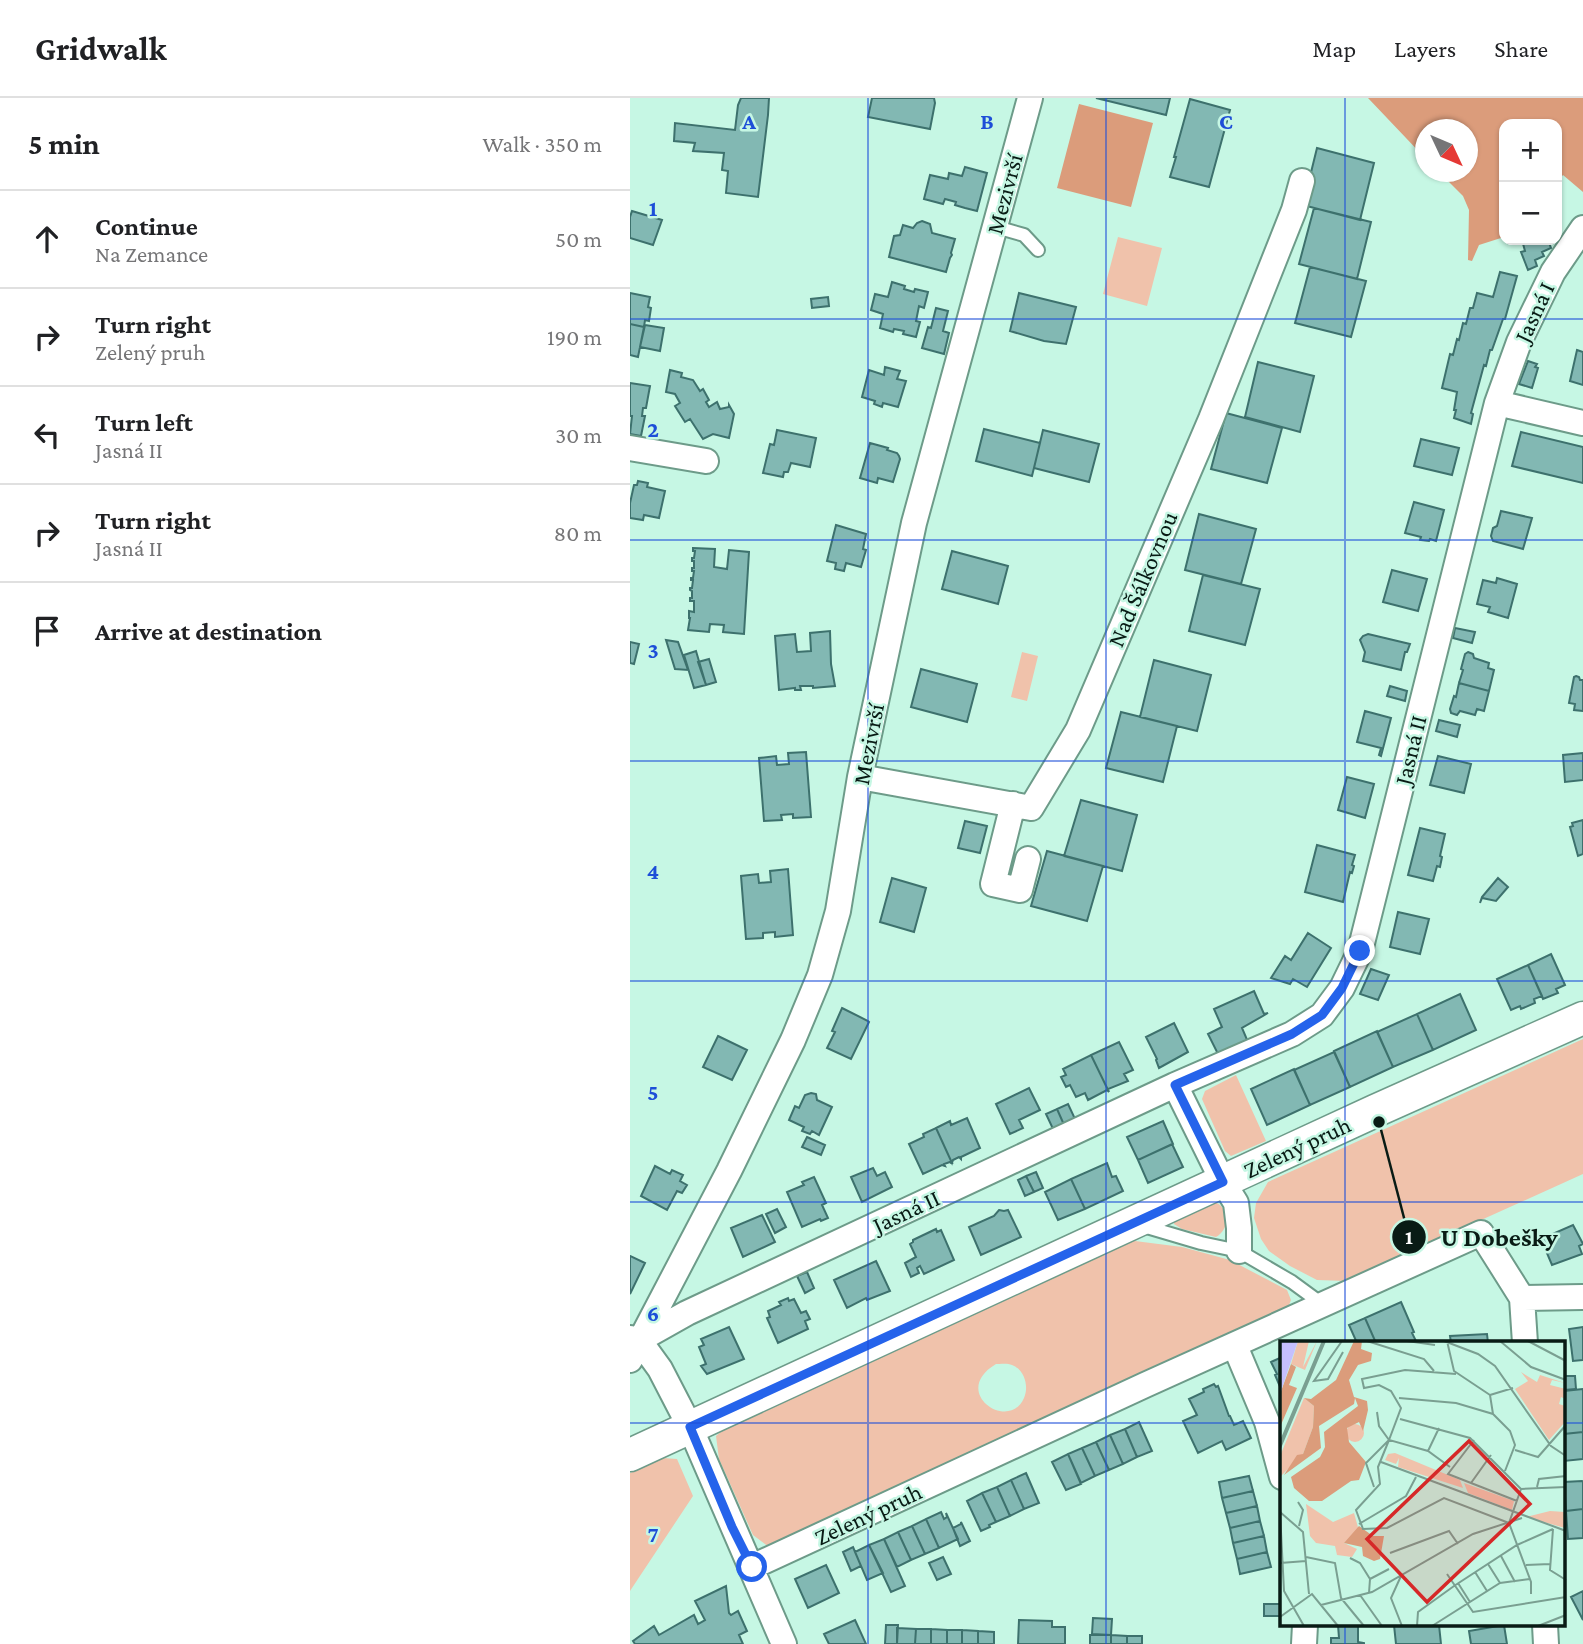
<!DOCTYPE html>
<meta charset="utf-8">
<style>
body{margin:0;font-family:"Crimson Pro",serif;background:#f6f6f6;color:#202124}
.controls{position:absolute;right:21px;top:21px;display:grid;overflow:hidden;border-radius:14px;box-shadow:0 2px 5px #0004}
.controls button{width:63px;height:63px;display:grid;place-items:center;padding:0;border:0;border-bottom:2px solid #e0e0e0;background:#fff;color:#202124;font:35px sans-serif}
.compass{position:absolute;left:785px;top:21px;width:63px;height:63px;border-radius:50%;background:#fff;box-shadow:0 2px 5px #0004;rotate:134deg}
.stop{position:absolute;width:21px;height:21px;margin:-16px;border:5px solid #2563eb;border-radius:50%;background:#fff}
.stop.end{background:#2563eb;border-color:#fff;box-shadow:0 2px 7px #0008}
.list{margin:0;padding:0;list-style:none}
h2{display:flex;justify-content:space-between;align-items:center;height:91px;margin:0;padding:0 28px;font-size:30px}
h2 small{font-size:23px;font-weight:400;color:#757577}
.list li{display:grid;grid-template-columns:46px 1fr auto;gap:21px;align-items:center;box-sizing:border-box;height:98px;padding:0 28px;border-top:2px solid #e0e0e0}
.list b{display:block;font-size:26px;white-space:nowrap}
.list p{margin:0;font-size:23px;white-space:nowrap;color:#757577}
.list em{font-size:23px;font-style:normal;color:#757577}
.icon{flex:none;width:38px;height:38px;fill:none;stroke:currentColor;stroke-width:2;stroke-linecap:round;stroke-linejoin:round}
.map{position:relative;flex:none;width:953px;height:1546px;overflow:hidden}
header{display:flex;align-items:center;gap:42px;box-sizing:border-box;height:98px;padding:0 35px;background:#fff;border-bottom:2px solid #e0e0e0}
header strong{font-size:33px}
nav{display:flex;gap:38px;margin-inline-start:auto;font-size:24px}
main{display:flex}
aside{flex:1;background:#fff}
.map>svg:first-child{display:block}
</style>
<header>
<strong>Gridwalk</strong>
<nav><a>Map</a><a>Layers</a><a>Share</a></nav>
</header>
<main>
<aside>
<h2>5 min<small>Walk · 350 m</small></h2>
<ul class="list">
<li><svg class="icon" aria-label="ahead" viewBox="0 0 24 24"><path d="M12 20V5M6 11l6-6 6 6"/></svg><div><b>Continue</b><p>Na Zemance</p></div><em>50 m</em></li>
<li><svg class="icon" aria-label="right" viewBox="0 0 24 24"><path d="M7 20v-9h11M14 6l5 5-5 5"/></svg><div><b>Turn right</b><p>Zelený pruh</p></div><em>190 m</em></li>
<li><svg class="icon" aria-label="left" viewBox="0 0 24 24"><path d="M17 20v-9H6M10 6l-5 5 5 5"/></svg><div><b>Turn left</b><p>Jasná II</p></div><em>30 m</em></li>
<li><svg class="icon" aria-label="right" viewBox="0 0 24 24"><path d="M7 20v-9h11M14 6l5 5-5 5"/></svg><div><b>Turn right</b><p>Jasná II</p></div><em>80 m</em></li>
<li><svg class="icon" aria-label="arrive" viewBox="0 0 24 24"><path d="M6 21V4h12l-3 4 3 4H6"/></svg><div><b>Arrive at destination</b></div></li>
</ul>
</aside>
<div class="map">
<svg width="953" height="1546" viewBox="0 0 953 1546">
<rect width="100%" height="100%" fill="#c6f7e4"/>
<path fill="#f0c2ab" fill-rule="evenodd" d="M488,139L532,150L517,208L473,196Z
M392,554L408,558L397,603L381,599Z
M953,941V1076L716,1183L687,1182L660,1168L639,1153L631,1141L624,1120L626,1105L638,1084Z
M606,977L636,1043L601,1058L595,1053L572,1001L575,993Z
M582,1103C600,1108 601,1130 586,1139L552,1131L544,1126V1122Z
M505,1143L552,1149L600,1162L657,1192L661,1202L657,1212L139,1449L123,1437L89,1361L86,1338L100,1326L482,1145ZM366,1266C370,1266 378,1265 382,1267C395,1272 399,1289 394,1300C379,1335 319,1294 366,1266Z
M33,1360L47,1361L63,1398L0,1493V1375Z"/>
<path fill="#db9c7b" d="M738,0H953V94L933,77L927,84V26H874V139L849,147L842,163L838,162L839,112L833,98L809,74H838V32H796L795,60Z
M449,6L523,25L501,109L427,90Z"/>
<path fill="#82b8b3" stroke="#3d716d" stroke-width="2" d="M111,0H139L138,17L128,99L96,95L98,73L92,72L94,55L63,53L65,45L44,43L45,25L105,32L108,7Z
M242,0H304L305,5L300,31L238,19Z
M466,0H540L536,17Z
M560,1L600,12L579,89L540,79L546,59H544Z
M687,50L744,65L730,122L673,107Z
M335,69L357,75L347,113L335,110L325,107L326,104L315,101L313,106L294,101L300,77L318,81L319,75L332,78Z
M684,110L741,124L727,181L669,166Z
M2,113L32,122L23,147L0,140V119Z
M292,123L300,126L302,135L325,141L321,155L322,157L320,160L316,174L259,159L264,138L270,137L273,127L283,130L287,125Z
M892,142H918L921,150L912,154L914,158L905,162L907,168L898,172L891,154L895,153Z
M680,169L736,183L721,239L665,225Z
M870,174L887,178L875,221H873L862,252H860L856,268L854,267L841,315L843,316L841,326L824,320L826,312H824L827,294L812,290L820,256L823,257L827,241L829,242L833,225L836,226L840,210H843L847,195L863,199Z
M262,184L275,188L274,191L284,194L285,191L298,194L294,210L289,208L286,223L290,224L286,239L273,236L274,233L264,231L263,234L250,230L253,216L241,212L245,196L258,199Z
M0,195L20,199L18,209L21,210L19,223L15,222L14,229L0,226Z
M389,195L446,209L436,246L414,243L380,233Z
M198,199L199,208L182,210L181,201Z
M306,210L318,213L313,233L319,235L314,256L292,250L298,229L301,230Z
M0,226L14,229L8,259L0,257Z
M15,227L34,230L30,253L10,249Z
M947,252L953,254V287L940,283Z
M898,263L907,266L905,269L908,270L902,290L889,286Z
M628,264L684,278L670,334L615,319Z
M255,269L270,273L267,281L276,283L268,309L253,305L252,309L244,306L245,303L232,299L239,272L254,277Z
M40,272L52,275L51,279L63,282L70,293L73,291L79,302L76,304L79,309L87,304L90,311L99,309V307L104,316L99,340L83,336L73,341L60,321L55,324L45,308L50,305L45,296L36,294Z
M0,285L20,288L16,310H13L12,318H15L11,338L0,336L2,318H0Z
M596,315L652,330L637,385L581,371Z
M354,331L410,345L402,378L346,363Z
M147,332L186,340L180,369L161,365L158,374H154L153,379L133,375L140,346L144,347Z
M413,332L469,346L459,384L404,370Z
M891,334L953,349V385L882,368Z
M791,341L829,350L822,377L784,368Z
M240,345L258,350L257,352L267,355L269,358L270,361L263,384L248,380L247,385L230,380Z
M8,383L18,385L17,389L35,393L29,420L14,417L13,422L0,420V405L4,387H7Z
M784,404L814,412L806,443L800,441L799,443L790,442L791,439L775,435Z
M871,413L902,420L893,451L863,443L861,438L863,430L867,428Z
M569,416L626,431L611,486L555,472Z
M206,427L236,436L233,451L236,452L231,469L216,465L214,473L205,471L206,465L197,463Z
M63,450L85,451L84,469L97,471L99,452L119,454L114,536L93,534L94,527L80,526L79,534L58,532L60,520H59V513L64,514V503H60V500H62V493L60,492V490H62L63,482H61V480H63L64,473H62V470H64V463H62V460H64L65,453H63Z
M322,453L378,468L368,506L312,491Z
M762,472L797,481L788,513L753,504Z
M573,477L630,491L615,547L559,533Z
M867,480L887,486L878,520L858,514L860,509L847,506L853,482L866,485Z
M825,530L845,534L842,545L823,540Z
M200,533L201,566L205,588L183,590V588H170L171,592H165V590L149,592L145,538L165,536L167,554L181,553L180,535Z
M738,536L780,546L777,554H775L771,572L733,563L735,554L730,542L733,538Z
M36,542L48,544L58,572L45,571Z
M0,544L9,546L4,566L0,565Z
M66,553L76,587L64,590L54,557Z
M838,554L843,556L844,560L859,565L858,570L864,572L859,593L829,585L833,572L831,571L835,556Z
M79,561L86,584L76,587L68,564Z
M524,562L581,577L567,633L510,619Z
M291,571L347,586L337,624L281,609Z
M946,578L949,579L950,582H953V613L944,612L945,606L939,605L944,579Z
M829,585L859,593L854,613L847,611L845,617L830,613L827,617L821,615L820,611L824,598L826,599Z
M760,588L777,593L775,603L757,598Z
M735,613L761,620L751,658L749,657L751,650L727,644Z
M491,614L547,628L533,684L476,670Z
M809,622L830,627L827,639L806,633Z
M176,654L181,719L163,720V716L151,717L152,722L134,723L129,660L146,658L147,667L159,666L158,655Z
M953,655V682L935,684L933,657Z
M808,658L841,666L834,695L800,687Z
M717,679L744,686L735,720L708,712Z
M451,702L507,717L492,773L434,758Z
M953,722V756L948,758L940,729L943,728L942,725Z
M335,723L357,728L350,755L328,750Z
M790,730L815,736L810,758L812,759L810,769L807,768L803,783L778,777Z
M687,747L725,757L722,767L724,768L722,775L720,774L713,804L675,794Z
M417,753L473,768L457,823L401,808Z
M158,771L163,837L145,839V834L133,835V840L116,841L111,778L128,776L129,785L141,784L140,773Z
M262,780L296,790L284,834L250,824Z
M868,780L878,789L866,803L852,800L850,805L852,799Z
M768,814L799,821L790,856L760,849Z
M678,835L701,850L677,889L663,881L660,886L641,880L655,858L661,862Z
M921,856L935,887L926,891L928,895L913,901L898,867Z
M898,867L912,898L904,901L905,905L891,911L890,908L881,912L867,881Z
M741,871L759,877L748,902L730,896Z
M624,893L634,916L638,915L612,930L618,944L589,958L578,936L592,929L584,911Z
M830,896L846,932L803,952L787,916Z
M212,910L238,923L239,924L221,961L197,950L205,934L202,933Z
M787,916L803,952L763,969L747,934Z
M544,925L558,954L529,970L526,962L527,961L516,939Z
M747,933L763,969L720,989L704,953Z
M88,938L117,952L102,982L73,969Z
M489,944L503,972L494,976L498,983L478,991L479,994L461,957Z
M704,954L720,989L680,1007L664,972Z
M461,957L479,994L477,992L458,1002L455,995L446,999L440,987L436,989L431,979L436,977L433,971Z
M664,971L680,1007L637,1027L621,991Z
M399,990L410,1012L389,1022L393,1030L380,1036L366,1006Z
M181,995L186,996L187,1002L202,1009L189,1037L182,1033L180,1036L172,1033L174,1029L159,1022L165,1008L169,1010L175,997Z
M438,1006L446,1023L435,1029L427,1011Z
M427,1011L435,1029L424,1033L416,1016Z
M337,1020L350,1050L331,1059V1061L329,1059L323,1062L322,1065L306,1030L320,1023L321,1027Z
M533,1023L543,1046L508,1062L497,1039Z
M306,1030L322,1065H321L320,1064L314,1066L315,1068L312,1067L293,1076L279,1046L294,1039L293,1036Z
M177,1039L195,1047L191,1057L172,1049Z
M542,1046L553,1069L518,1085L508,1062Z
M477,1065L482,1079L486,1078L493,1093L455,1111L441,1081Z
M25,1068L40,1076L42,1072L53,1077L50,1083L57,1087L52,1095L47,1093L37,1112L11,1098Z
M243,1070L247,1078L255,1074L262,1089L232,1104L221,1079Z
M406,1074L413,1090L404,1094L396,1078Z
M396,1078L404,1094L395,1098L388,1082Z
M184,1079L196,1105L192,1107L198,1120L191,1123L190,1121L172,1129L157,1094L174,1087L172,1084Z
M441,1081L455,1111L428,1122L415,1094Z
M147,1111L156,1129L145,1135L136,1116Z
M369,1112L374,1113L378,1112L391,1139L351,1157L339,1129L364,1118Z
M132,1117L145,1144L113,1159L101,1130Z
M943,1127L953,1146L949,1148L952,1156L922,1167L911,1141Z
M306,1131L307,1134L311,1132L324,1162L294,1176L290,1168L287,1170L289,1175L281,1179L275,1165L286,1159L280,1146L283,1144V1142Z
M0,1158L15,1165L0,1196Z
M246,1163L260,1193L237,1202L236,1200L217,1210L204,1182Z
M177,1174L184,1190L175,1195L167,1178Z
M158,1200L159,1203L164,1201L171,1215L176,1213L180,1221L175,1223L178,1231L148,1245L137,1220L140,1219L138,1213L151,1207L149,1204Z
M771,1204L784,1234L782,1235L786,1243L782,1245H746L735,1220Z
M735,1220L746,1245H727L719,1227Z
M99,1229L114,1261L77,1276L71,1268L76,1266L69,1249L74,1247L71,1241Z
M953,1229V1262L943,1263L939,1231Z
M857,1236L858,1245H821L820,1238Z
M652,1259V1290L651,1291L645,1277L647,1276L641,1264Z
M934,1278H945L946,1291L934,1292Z
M584,1286L586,1289L588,1288L599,1318H600L604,1327L613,1323L621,1340L596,1352L592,1343L568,1355L553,1323L567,1317L559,1301L574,1294L573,1291Z
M953,1291V1334L934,1336V1293Z
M509,1324L522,1353L507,1359L495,1331Z
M495,1331L507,1359L493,1366L480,1337Z
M953,1334V1361L934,1363V1336Z
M480,1337L493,1366L479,1372L466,1344Z
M466,1344L479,1372L465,1378L452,1350Z
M452,1350L465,1378L451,1385L438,1356Z
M438,1356L451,1386L436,1392L422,1364Z
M396,1375L409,1405L394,1411L381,1382Z
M619,1378L623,1393L592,1400L589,1384Z
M381,1382L394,1411L380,1418L367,1389Z
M952,1383L953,1384V1411L936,1413L934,1384Z
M367,1389L380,1418L366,1424L352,1395Z
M623,1393L627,1408L596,1415L592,1400Z
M352,1395L366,1424L359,1427L360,1429L351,1433L337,1403Z
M627,1408L630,1423L600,1430L596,1415Z
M953,1411V1440L938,1441L936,1413Z
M311,1414L314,1421L317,1419L316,1415L328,1441L309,1450L296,1421Z
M296,1421L309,1450L295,1456L282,1428Z
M630,1423L634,1438L603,1445L600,1430Z
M331,1424L340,1443L330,1448L323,1430L331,1426Z
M282,1428L295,1456L281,1462L268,1434Z
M268,1434L281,1462L267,1469L254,1441Z
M634,1438L637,1454L607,1461L603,1445Z
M254,1441L275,1488L261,1494L239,1447Z
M239,1447L253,1475L237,1482L225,1454Z
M223,1449L231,1468L221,1473L213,1454Z
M637,1454L641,1469L610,1476L607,1461Z
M313,1459L321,1476L307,1482L299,1465Z
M196,1467L209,1495L178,1510L165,1481Z
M96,1488L99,1515L101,1517L108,1513L117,1533L109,1537L113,1546H5L3,1543L24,1528L29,1537L64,1517L68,1526L75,1522L65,1503Z
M953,1493V1522L941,1499Z
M634,1506H652V1518H634Z
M463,1520L482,1521L481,1537L462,1536Z
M225,1522L236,1546H199L194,1536Z
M389,1522L422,1523V1529H435V1546H388Z
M256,1527H268L267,1546H255Z
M708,1527H728V1544L734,1545V1546H701V1540H709Z
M764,1527H809L811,1546H766Z
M874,1527L877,1546H841L839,1533Z
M267,1530L286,1531L285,1546H267Z
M286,1531H301V1546H285Z
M301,1531L317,1532V1546H301Z
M317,1532H332V1546H317Z
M332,1532L348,1533V1546H332Z
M348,1533L364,1534V1546H348Z
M460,1537H481V1546H460Z
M481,1537L497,1538V1546H481Z
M497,1538H512V1546H497Z"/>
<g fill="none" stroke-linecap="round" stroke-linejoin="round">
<defs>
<path id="service" d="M366,129L394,137L408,152
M510,1127L571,1145L609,1153L662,1184L692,1206"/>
<path id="minor" d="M867,305L953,325
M0,350L76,363
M230,679L401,710L448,632L581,321L664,112L672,83
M383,706L363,786L390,792L398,761
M545,987L593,1084L606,1105L609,1130V1153
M892,1200L953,1199
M0,1240L9,1242L30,1271L60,1329L154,1546
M9,1242L57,1215L545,987L662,936L692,917L712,890L730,853L867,305L889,244L923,174L953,130
M605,1248L637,1324L652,1379
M0,1262L99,1073L163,942L190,877L208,813L230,679L284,425L400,0
M122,1469L515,1287L851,1135L892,1200L895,1245
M915,1527L916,1546
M674,1546L675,1527"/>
<path id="tertiary" d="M0,1357L745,1013L953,920"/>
</defs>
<use href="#service" stroke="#6d9b89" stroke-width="16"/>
<use href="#minor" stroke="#6d9b89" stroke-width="28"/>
<use href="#tertiary" stroke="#6d9b89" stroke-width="35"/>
<use href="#service" stroke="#fff" stroke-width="12"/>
<use href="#minor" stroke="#fff" stroke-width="24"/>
<use href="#tertiary" stroke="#fff" stroke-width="32"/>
</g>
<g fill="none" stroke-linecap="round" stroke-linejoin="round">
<path stroke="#2563eb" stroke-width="9" d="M122,1469L102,1429L60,1329L593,1084L545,987L662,936L692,917L712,890L730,853"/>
</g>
<path fill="none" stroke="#1d4ed8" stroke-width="2" stroke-opacity="0.55" d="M238,0V1546M476,0V1546M715,0V1245M0,221H953M0,442H953M0,663H953M0,883H953M0,1104H953M0,1325H652M934,1325H953M715,1527V1546"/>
<g text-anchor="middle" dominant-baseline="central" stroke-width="5" stroke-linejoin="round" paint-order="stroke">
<g font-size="24" fill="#091b15" stroke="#c6f7e4">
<text transform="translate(374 96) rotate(-75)">Mezivrší</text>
<text transform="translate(904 214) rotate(-65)">Jasná I</text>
<text transform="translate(512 481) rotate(-67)">Nad Šálkovnou</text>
<text transform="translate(238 646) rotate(-79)">Mezivrší</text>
<text transform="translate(780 652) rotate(-76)">Jasná II</text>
<text transform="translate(667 1049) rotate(-25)">Zelený pruh</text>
<text transform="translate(276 1113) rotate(-25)">Jasná II</text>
<text transform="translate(238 1416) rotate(-25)">Zelený pruh</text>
</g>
</g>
<g transform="translate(650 1243)">
<rect width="285" height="285" fill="#c6f7e4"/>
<path d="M18,0H29L23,26L37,0L25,29L11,23ZM241,31L257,41L260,34L285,42L272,39L270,44L286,48L285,58L281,56L279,63L285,65V81L269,99L235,48L248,40ZM24,57L34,65L33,86L23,113L0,136V115ZM66 92a9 9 0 1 1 18 0a9 9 0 1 1-18 0ZM115,112L180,139L183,147L118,126L119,117L116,123L105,119L108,113ZM184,142L234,160L232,169L188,152ZM26,163L53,181L74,172L79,190L64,202L77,208L72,216L57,214L55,205L36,202L30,195ZM270,170L285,171V187L246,176Z" fill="#f0c2ab"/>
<path d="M74,0H82L81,8L92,12L91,20L78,24L69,39L74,56L87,60L88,69L83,90L79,81L67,87L69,101L86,121L79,139L71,140L42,160H29L14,147L11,136L40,116L45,106L44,91L78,65L75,57L74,63L39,85L41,107L4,134L17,114L23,113L33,86L34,65L24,57L31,58L56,39ZM11,23L16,26L9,44L17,47L0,86V53ZM79,185L93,195H104L100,218L94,220L83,215L82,206L64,202Z" fill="#db9c7b"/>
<path d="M0,0H18L0,53Z" fill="#c5bffe"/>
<path fill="none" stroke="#7a9f91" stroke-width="2" d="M62,0L34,40L48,38L63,11M87,0L144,18L154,30M127,0L155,4M164,0L198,13L215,25L271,105L286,115M167,0L174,30L210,54L213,73M220,0L251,26L286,39M248,0L286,20M210,54L233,47M119,57L176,62L213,73L230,90L235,104L225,130M97,71L99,85L109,99L148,110L170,126M120,78L190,97L241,148M109,99L98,126L100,143L76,169L83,188L107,187L164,157L229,182M194,99L168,133L237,160M0,102L43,0M0,107L45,0M235,109L258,116L286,84M148,110L159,87M101,121L286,190M191,142L211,114M94,146L86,122L109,99L121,67L111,50L99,44L84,47L82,38L125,29L176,33M257,146L259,138L286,135M241,148L229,182L251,241V253M241,148L286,146M18,161L23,169L19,185M0,171L23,191L29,253M0,171L4,250L24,285M79,183L126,155L136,136M273,188L270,229L286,239M110,212L169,190L178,203M221,215L235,241M26,216L55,222L61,257L84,285M70,217L80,222L90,238L89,252M0,222L26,220M208,223L220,242M246,224L270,223M195,231L207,250M167,233L193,271L286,256M121,235L111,257L122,285M90,238L109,228M178,242L190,261M80,254L102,285M41,264L92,251L193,193L242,177M0,276L32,253L58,285M137,285L138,271L174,245L237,204L273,188M152,285L220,242L250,238M258,285L286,274"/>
<path fill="#d62828" fill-opacity="0.15" stroke="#d62828" stroke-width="3.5" d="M189,100L250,163L147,261L87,198Z"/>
<rect width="285" height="285" fill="none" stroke="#091b15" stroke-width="3.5"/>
</g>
<g font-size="23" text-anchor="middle" font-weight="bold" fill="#1d4ed8" stroke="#c6f7e4" stroke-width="5" stroke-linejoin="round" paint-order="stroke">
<text x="119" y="31">A</text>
<text x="357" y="31">B</text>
<text x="596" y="31">C</text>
<text x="23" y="118">1</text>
<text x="23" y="339">2</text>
<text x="23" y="560">3</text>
<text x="23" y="781">4</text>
<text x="23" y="1002">5</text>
<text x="23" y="1223">6</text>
<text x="23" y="1444">7</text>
</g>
<path fill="none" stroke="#091b15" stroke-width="2.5" d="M749 1024L779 1139"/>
<g fill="#091b15" stroke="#c6f7e4" stroke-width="2.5">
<circle cx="749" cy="1024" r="7"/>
<circle cx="779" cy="1139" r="18"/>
</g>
<g font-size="21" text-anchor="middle" font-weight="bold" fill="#fff">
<text x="779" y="1146">1</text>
</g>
<g font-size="26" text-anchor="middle" font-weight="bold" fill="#091b15" stroke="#c6f7e4" stroke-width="5" stroke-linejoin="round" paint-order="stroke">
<text x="869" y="1148">U Dobešky</text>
</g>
</svg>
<div class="controls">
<button>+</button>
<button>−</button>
</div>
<svg class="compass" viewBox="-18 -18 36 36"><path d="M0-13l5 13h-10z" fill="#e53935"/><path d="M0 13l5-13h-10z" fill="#757577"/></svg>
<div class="stop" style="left:122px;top:1469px"></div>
<div class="stop end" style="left:730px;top:853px"></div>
</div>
</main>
